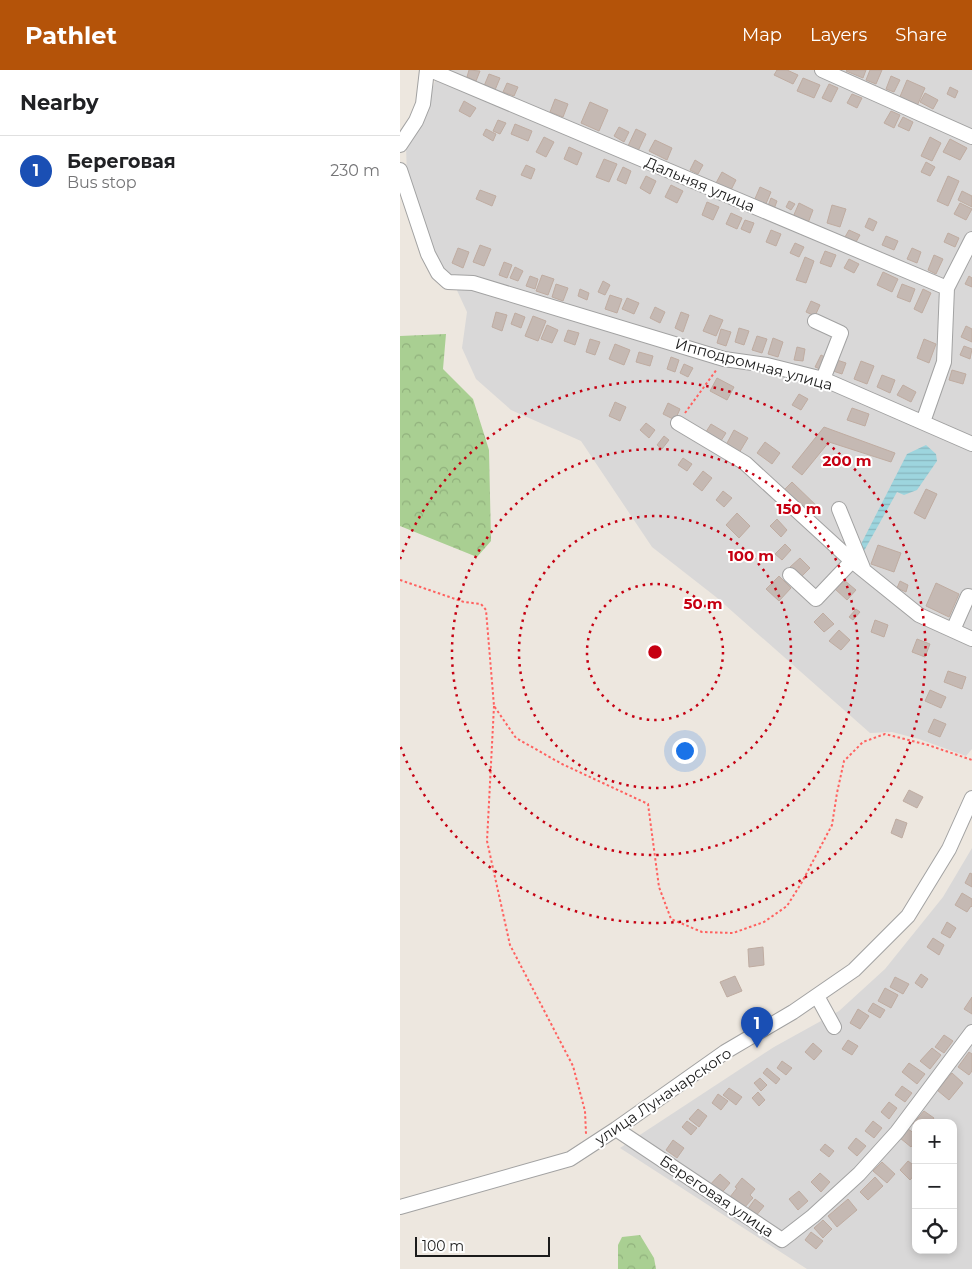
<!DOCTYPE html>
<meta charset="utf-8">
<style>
body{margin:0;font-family:Montserrat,sans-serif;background:#f2f2f2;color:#202124}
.controls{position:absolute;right:15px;bottom:15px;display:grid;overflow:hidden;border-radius:10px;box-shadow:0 2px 8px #0003}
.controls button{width:45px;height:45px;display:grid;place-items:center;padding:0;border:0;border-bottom:1px solid #e0e0e0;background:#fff;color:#202124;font:25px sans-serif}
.scale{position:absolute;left:15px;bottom:12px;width:135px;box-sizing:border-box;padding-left:5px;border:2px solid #1b1b1b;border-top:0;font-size:14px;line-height:18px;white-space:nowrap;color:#1b1b1b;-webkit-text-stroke:4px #fff;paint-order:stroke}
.you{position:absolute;left:284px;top:680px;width:18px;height:18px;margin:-12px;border:4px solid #fff;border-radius:50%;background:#1a73e8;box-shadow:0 0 0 8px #1a73e833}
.badge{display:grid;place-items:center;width:32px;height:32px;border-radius:50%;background:#b45309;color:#fff;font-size:16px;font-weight:700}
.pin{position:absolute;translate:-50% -41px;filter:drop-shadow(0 1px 2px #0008)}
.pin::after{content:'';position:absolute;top:26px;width:18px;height:15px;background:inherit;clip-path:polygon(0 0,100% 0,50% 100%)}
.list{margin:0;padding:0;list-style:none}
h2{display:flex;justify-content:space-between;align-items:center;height:65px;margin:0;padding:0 20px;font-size:21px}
h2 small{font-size:16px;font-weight:400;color:#757577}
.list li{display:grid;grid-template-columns:32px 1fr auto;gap:15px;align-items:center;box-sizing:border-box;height:70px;padding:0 20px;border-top:1px solid #e0e0e0}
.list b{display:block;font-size:19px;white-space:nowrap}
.list p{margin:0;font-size:16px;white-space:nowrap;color:#757577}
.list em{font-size:16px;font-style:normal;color:#757577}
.icon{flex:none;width:28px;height:28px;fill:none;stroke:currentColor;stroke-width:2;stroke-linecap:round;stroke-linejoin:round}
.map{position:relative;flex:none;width:572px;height:1199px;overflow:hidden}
header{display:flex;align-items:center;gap:30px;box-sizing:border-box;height:70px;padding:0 25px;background:#b45309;color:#fff}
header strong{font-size:24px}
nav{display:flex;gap:28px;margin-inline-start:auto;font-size:18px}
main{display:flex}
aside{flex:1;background:#fff}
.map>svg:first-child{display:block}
</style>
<header>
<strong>Pathlet</strong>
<nav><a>Map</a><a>Layers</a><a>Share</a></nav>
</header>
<main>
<aside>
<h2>Nearby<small></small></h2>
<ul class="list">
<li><span class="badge" style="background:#1a4fb4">1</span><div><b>Береговая</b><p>Bus stop</p></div><em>230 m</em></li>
</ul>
</aside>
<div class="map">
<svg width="572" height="1199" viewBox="0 0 572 1199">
<defs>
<pattern id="forest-crowns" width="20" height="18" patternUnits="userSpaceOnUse" patternTransform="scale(1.25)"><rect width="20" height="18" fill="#a9cf92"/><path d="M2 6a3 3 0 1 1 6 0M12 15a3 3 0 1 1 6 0" fill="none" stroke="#91b17d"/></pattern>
<pattern id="water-rules" width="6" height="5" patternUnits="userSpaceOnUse" patternTransform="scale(1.25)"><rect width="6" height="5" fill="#9dd5de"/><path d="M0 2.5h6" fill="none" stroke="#87b6be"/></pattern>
</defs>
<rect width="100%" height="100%" fill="#ede7df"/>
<path fill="#d9d8d8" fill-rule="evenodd" d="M34,0H572V679L566,686L519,669L492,662L470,663L316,527L252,477L181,371L111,340L76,309L62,278L67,242L55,216L33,189L7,107L6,76L25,38L38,3Z
M572,778V1199H407L220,1078L374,977L439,941L485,899L543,827ZM516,1053H553V1180H516Z"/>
<path fill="url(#forest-crowns)" d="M46,264L43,299L73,329L89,380L91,471L77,487L0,456V266Z
M240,1165L254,1188L256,1199H218V1175L222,1167Z"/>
<path fill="url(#water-rules)" d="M526,375L536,384L537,391L517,420L504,425L497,422L464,481L459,478L507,384Z"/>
<path fill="#c5b9b3" stroke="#bfaca1" d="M69,0L80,1L76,11L67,7Z
M377,0H387L398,5L393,14L374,5Z
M447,0H466L463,8L446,1Z
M470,0H482L476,14L466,10Z
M89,4L100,8L95,20L84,16Z
M491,6L500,10L494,22L486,19Z
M403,8L420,15L414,28L397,21Z
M507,10L525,18L517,36L499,29Z
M107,13L118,17L114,26L103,22Z
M429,14L438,18L431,32L422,28Z
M550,17L558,21L555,28L547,24Z
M525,23L538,30L533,39L520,32Z
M452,24L462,28L457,38L447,33Z
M155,29L168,34L163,47L150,42Z
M64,31L76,38L70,47L59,41Z
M190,32L208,40L199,61L181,53Z
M491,41L500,45L494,58L484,53Z
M503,47L513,52L509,61L498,56Z
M98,50L106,53L100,64L93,61Z
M115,54L132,61L128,71L111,64Z
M219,57L229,62L224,72L214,66Z
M86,59L96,64L93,71L83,65Z
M236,59L246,64L238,81L228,76Z
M144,67L154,72L146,87L136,82Z
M530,67L541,73L532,91L521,86Z
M550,69L567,78L560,90L543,82Z
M255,70L272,78L267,90L249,81Z
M169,77L182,83L177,95L164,89Z
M204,89L217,94L209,112L196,107Z
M295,90L303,95L298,104L290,100Z
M526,92L535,97L530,106L521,102Z
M126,95L135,99L131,109L121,105Z
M223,97L231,101L226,114L217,110Z
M322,102L336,110L331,120L316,113Z
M246,106L256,111L250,124L240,118Z
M548,106L559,111L548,136L537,131Z
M271,115L283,121L277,133L265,127Z
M360,117L371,122L365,136L354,131Z
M80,120L96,126L92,136L76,129Z
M562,121L572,126V137L558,130Z
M371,128L377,131L374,139L368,136Z
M389,131L395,134L391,140L386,137Z
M307,132L319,137L313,150L302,145Z
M399,133L413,140L408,153L393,147Z
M560,133L572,139L566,150L554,144Z
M432,135L446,139L440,157L427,153Z
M331,143L342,148L337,159L326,154Z
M469,148L477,152L473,161L465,157Z
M345,150L354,153L350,163L341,159Z
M371,160L381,164L376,176L366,172Z
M449,160L460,165L456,172L445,167Z
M548,163L559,168L555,177L544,172Z
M486,166L498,171L494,180L482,175Z
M395,173L404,177L399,187L390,183Z
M80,175L91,179L84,196L73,192Z
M58,178L69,182L63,198L52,193Z
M512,178L521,182L517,193L507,189Z
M425,181L436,185L431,197L420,193Z
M534,185L543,189L536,204L528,200Z
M405,187L414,191L406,213L396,210Z
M449,189L459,194L454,203L444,198Z
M104,192L112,195L107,208L99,205Z
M115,197L123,201L118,211L110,208Z
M483,202L498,209L492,222L477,215Z
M142,205L154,209L148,225L136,221Z
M130,206L138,209L135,219L126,216Z
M569,206L572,208V217L565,214Z
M203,211L210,215L205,225L198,222Z
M156,214L168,218L163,231L152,227Z
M502,214L515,219L510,232L497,227Z
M180,219L189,223L187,230L178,226Z
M523,219L531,223L522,243L514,239Z
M210,225L222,229L217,243L205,239Z
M227,228L239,233L234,244L222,239Z
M411,231L420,235L415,246L406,242Z
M255,237L265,242L260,253L250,248Z
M96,242L107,245L102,261L92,257Z
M281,242L289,245L283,262L275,258Z
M115,243L125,247L121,258L111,254Z
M310,245L323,250L316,266L303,261Z
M133,246L146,251L138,271L125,266Z
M147,255L158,260L152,273L141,269Z
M566,256L572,259V272L561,267Z
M339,258L349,261L344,275L335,272Z
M321,259L331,262L326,276L317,273Z
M168,260L179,263L175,275L164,271Z
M357,266L367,269L362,283L352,280Z
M373,268L383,272L378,287L368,284Z
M190,269L200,272L195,285L186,282Z
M524,269L536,274L529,293L517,288Z
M215,274L230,280L224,295L209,289Z
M564,276L572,279L570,289L560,285Z
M397,277L405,279L403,291L394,290Z
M239,282L253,286L250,296L236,292Z
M421,285L425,287L420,299L415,297Z
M271,287L279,290L275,302L267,299Z
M437,290L446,293L442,304L433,301Z
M461,291L474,296L467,314L454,309Z
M284,294L293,298L288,307L280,303Z
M552,300L566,304L563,314L549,310Z
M482,305L495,310L490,323L477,317Z
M317,308L334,317L327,330L310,321Z
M503,315L516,322L511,332L497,325Z
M399,324L408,329L401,340L392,335Z
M215,332L226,337L220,351L209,346Z
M268,333L280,339L275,350L263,344Z
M452,338L469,344L465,356L447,350Z
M246,353L255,360L249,368L240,360Z
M311,354L326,363L319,374L304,365Z
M424,357L495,383L491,392L429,372L402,405L392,397Z
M334,360L348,368L339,383L326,375Z
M264,366L269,370L262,379L257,375Z
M365,372L380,383L372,394L357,383Z
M283,388L292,394L287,401L278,395Z
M303,401L312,408L302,421L293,414Z
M392,412L421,440L413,448L384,420Z
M526,419L537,424L525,449L514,443Z
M323,421L332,428L324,437L316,430Z
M337,443L350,456L339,468L326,455Z
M377,449L387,460L381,467L370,456Z
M385,474L391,480L382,490L375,484Z
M478,475L501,483L494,502L471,494Z
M400,488L410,498L400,508L390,497Z
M379,506L391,518L379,531L366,519Z
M444,510L456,520L447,530L435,519Z
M500,511L508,515L506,522L497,518Z
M536,513L559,524L549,547L526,536Z
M456,539L460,542L453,550L449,547Z
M423,543L434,554L424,562L414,552Z
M475,550L488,555L484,567L471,562Z
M439,560L450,570L441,580L429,571Z
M517,569L530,574L525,587L512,582Z
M548,601L566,607L562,619L544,612Z
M530,620L546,627L541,638L525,631Z
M534,649L546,654L540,667L528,662Z
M509,720L523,727L517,738L503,731Z
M496,749L507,753L502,768L491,763Z
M570,803L572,804V817L565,813Z
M562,823L572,829V837L571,836L567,842L555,835Z
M547,852L556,858L550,868L541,863Z
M533,868L544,875L539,885L527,877Z
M363,877L364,895L349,897L348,879Z
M521,904L528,909L522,918L515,913Z
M335,906L342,921L327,927L320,912Z
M495,907L509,914L503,924L490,917Z
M485,918L498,925L491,938L478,931Z
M572,927V944L564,939Z
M473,933L485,940L480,948L468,941Z
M458,939L469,946L460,959L450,953Z
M544,965L553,971L544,983L535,977Z
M448,970L458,976L452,985L442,979Z
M413,973L422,981L414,990L405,982Z
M532,978L541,985L530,999L520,991Z
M569,982L572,984V1001L569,1005L558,997Z
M382,991L392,998L386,1005L377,998Z
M509,993L525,1004L517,1014L502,1002Z
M367,998L380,1009L376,1014L363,1003Z
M552,1003L563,1013L549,1030L537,1020Z
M360,1008L367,1015L361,1021L354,1013Z
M502,1016L512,1023L505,1032L495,1025Z
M329,1018L342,1027L336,1035L323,1025Z
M358,1022L365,1030L359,1036L352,1028Z
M318,1024L328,1031L321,1040L312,1033Z
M489,1032L497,1038L489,1049L481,1042Z
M298,1039L307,1046L299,1057L289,1049Z
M524,1041L534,1048L530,1053H516V1056L513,1054Z
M287,1051L297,1058L291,1065L282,1057Z
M473,1051L482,1058L474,1068L465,1061Z
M507,1058L516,1065V1071L511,1077L500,1068Z
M456,1068L466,1076L457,1086L448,1078Z
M273,1070L284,1078L277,1088L266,1080Z
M425,1074L434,1081L429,1087L420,1080Z
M508,1091L516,1097V1103L510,1110L500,1100Z
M482,1092L495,1104L487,1113L473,1101Z
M420,1103L430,1112L421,1122L411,1112Z
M320,1104L330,1113L319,1126L308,1117Z
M475,1107L483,1116L468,1130L460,1122Z
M342,1108L355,1119L350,1125L353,1128L344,1138L330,1127L337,1118L335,1117Z
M399,1121L408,1131L398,1140L389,1129Z
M355,1129L364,1136L355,1147L347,1140Z
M448,1129L457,1140L437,1157L428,1146Z
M423,1150L432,1159L423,1168L414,1158Z
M411,1162L423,1171L416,1179L405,1170Z"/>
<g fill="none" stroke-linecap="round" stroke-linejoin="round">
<defs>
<path id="minor" d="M30,0L547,218
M422,0L572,67
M0,75L16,51L23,34L27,0
M0,100L28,184L38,203L48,212L73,213L324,289L367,295L423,309L572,374
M415,251L441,263L423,309
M523,352L544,292L547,218L572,169
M278,353L345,393L452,491L519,545L572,569
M439,439L463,498
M390,505L416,529L452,491
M553,560L568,526L572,527
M417,926L434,957
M216,1059L382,1170L413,1146L459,1104L497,1062L572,962
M0,1137L170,1089L216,1059L325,982L393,942L454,900L508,846L549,779L572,728"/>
</defs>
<use href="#minor" stroke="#a2a2a2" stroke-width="16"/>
<path stroke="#ff615f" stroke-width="2" stroke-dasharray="2.5 2.5" stroke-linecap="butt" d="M285,343L317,299
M0,510L64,532L81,534L86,540L94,636L116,668L162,694L248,734L259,817L271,849L302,862L333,863L364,852L387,836L402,812L432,755L437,723L444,691L463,672L485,664L528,675L572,690
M94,636L87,771L110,875L173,996L185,1041L186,1064"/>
<use href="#minor" stroke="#fff" stroke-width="14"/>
</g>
<g fill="none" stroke="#c60012" stroke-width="2.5" stroke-dasharray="2.5 5">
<circle cx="255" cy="582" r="68"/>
<circle cx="255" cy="582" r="136"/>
<circle cx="255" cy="582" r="203"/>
<path d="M0 489A271 271 0 1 1 0 675"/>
</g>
<g text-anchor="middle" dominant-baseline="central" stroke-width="4" stroke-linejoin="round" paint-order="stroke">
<g font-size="15" fill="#1b1b1b" stroke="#fff">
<text transform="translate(300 114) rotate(23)">Дальняя улица</text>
<text transform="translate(354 294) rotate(15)">Ипподромная улица</text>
<text transform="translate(263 1026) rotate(-34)">улица Луначарского</text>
<text transform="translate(317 1126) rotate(34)">Береговая улица</text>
</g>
</g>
<circle cx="255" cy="582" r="8" fill="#c60012" stroke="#fff" stroke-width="2.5"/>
<g font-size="15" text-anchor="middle" font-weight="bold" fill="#c60012" stroke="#fff" stroke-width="4" stroke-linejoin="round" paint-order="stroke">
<text x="447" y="396">200 m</text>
<text x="399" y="444">150 m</text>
<text x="351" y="491">100 m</text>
<text x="303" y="539">50 m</text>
</g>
</svg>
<div class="controls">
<button>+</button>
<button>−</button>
<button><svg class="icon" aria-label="locate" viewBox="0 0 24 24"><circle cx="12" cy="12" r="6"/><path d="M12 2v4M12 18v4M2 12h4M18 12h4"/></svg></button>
</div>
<div class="scale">100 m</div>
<div class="you"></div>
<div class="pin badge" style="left:357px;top:978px;background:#1a4fb4">1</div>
</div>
</main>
